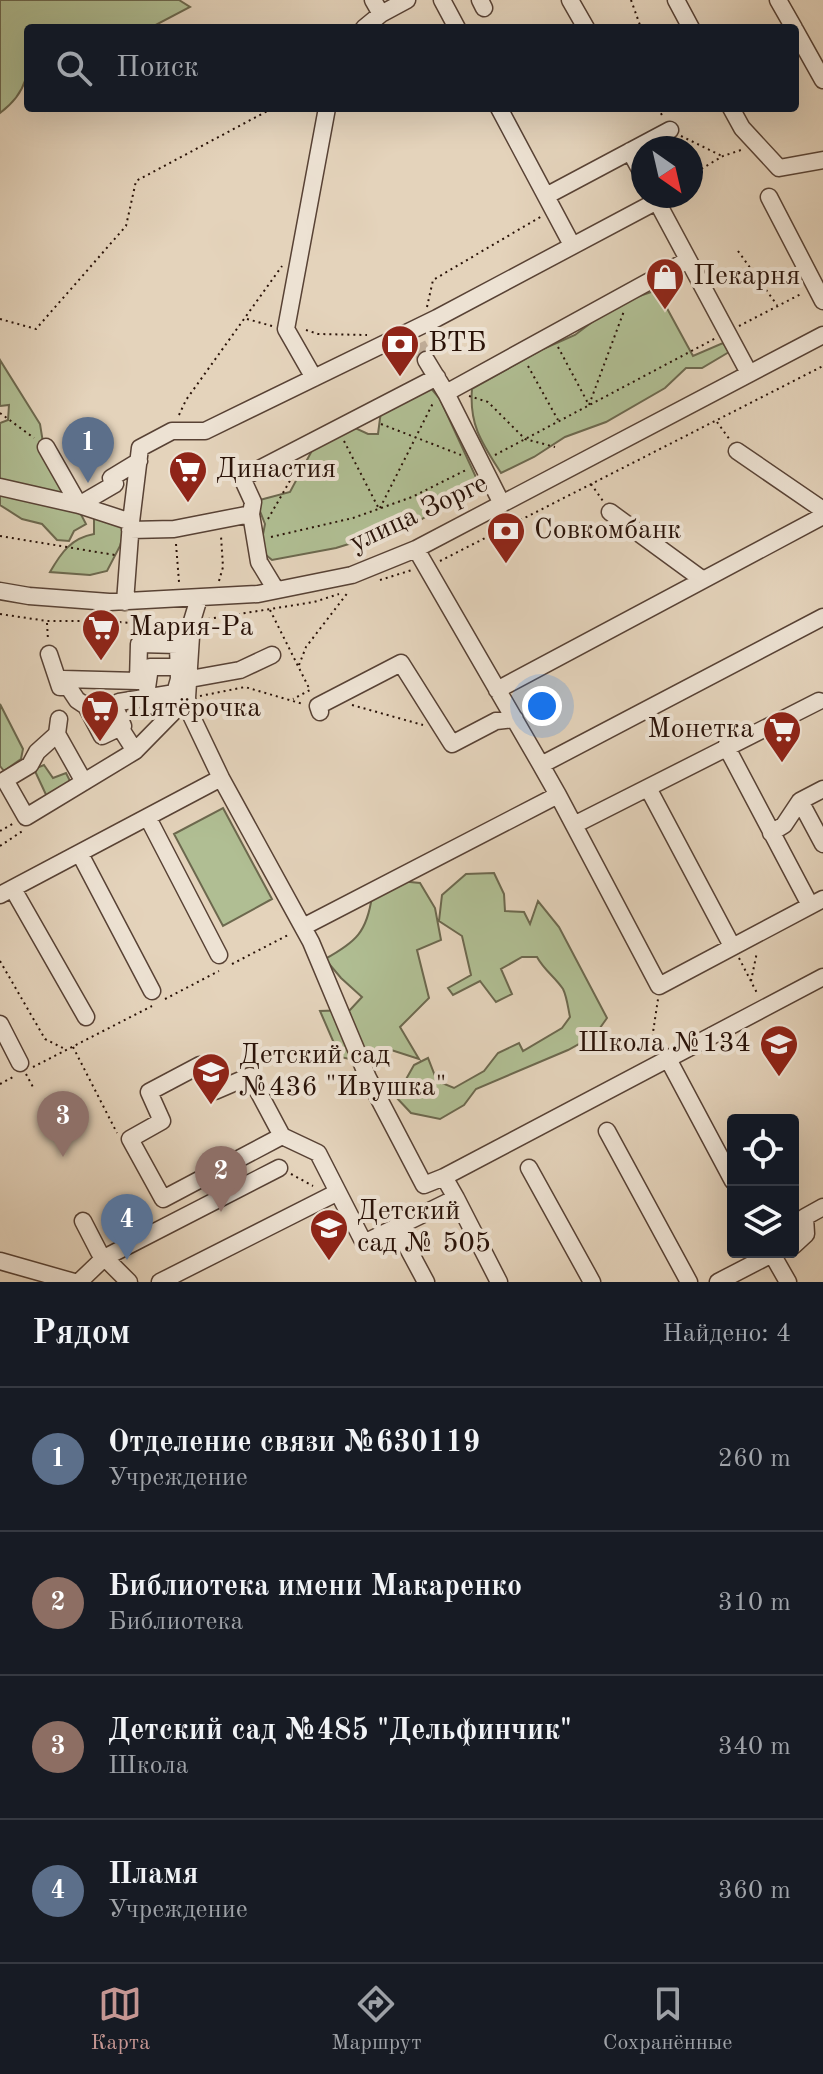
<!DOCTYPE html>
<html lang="ru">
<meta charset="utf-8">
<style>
body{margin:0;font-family:"Old Standard TT",serif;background:#20242c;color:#f1f3f6}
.controls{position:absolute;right:24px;bottom:24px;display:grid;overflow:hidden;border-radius:8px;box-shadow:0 8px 32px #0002}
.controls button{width:72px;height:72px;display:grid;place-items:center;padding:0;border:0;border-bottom:2px solid #363941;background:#171b24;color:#f1f3f6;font:40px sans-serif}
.compass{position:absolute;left:631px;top:136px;width:72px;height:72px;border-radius:50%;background:#171b24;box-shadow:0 8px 32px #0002;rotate:146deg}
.you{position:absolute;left:542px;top:706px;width:28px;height:28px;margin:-20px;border:6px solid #fff;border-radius:50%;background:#1a73e8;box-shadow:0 0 0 12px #1a73e833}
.badge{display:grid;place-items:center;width:52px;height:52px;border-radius:50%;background:#c59692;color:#fff;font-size:26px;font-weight:700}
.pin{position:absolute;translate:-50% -66px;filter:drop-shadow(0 2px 4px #0008)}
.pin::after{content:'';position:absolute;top:42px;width:28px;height:24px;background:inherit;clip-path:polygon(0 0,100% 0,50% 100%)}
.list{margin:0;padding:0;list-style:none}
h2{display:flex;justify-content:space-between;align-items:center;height:104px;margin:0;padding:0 32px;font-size:34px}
h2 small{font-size:26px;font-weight:400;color:#9ea1a6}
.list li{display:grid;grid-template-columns:52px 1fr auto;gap:24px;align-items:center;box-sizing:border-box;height:144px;padding:0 32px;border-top:2px solid #363941}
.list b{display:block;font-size:30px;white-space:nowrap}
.list p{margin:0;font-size:26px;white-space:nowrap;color:#9ea1a6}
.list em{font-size:26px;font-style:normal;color:#9ea1a6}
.icon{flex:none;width:44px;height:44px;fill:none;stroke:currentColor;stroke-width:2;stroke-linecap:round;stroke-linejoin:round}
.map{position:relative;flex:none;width:823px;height:1282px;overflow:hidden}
.search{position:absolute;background:#171b24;box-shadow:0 8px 32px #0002;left:24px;right:24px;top:24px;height:88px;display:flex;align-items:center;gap:20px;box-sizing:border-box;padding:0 28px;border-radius:8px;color:#9ea1a6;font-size:30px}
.sheet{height:680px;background:#171b24}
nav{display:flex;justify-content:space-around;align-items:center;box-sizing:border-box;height:112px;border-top:2px solid #363941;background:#171b24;font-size:22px;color:#9ea1a6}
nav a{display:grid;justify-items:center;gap:4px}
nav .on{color:#c59692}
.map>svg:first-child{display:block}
</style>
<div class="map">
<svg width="823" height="1282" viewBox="0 0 823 1282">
<rect width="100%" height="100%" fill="#e4d3bb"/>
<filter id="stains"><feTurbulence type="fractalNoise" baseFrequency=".0025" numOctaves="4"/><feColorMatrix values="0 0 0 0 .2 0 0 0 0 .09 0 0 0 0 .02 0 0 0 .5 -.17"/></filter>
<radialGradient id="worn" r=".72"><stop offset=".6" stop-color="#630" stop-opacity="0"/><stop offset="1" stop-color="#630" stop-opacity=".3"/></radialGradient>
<path fill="#b0be93" stroke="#6c684e" stroke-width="2" d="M0,0H179L190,7L150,28H28C28,66 33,88 0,113Z
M657,290L693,356L723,343L729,352L702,368H686L665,388L606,422L565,437L534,457L501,473C482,443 469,425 472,389L543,349L575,335L616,304Z
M0,360L40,424L45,455L74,501L86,524L74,531L69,541L57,540L42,524L22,519L0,505V423L8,420L9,405L0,406Z
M430,387L440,399L480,486L413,524L336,548L272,560L260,550L265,524L256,501L290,492L316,443L351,426L368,434H378L381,411Z
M94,518L118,524L124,531L120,546L107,571L90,575L50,572C61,553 71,538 94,534Z
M0,704L23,749L21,759L4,771L0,766Z
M44,765L53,778L66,773L71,783L48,799L34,769Z
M223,808L272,899L223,926L174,834Z
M494,873L504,894L505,911L524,912L530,924L538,901L559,927L607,1018L595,1035L568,1050L476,1089L464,1105L440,1119L411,1113L396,1097L414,1065L428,1058L437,1081L454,1088L484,1071L498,1053L519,1043L523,1051L562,1028L570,1017C568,1008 567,997 563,989C555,977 544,970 537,957H522L501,969L512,994L496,1002L480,981L453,995L448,988L471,975L462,936L439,921L442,895L466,874Z
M400,881L420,883L435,908L441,940L417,950L429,998L400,1027L419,1059L385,1048L378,1065L340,1057L320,1011L350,1010L362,997L341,978L325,959C356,942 367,932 372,896Z"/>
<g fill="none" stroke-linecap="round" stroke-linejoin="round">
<path stroke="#bfac97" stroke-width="16" stroke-dasharray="16 8" stroke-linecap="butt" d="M418,344L426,360"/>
<defs>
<path id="minor" d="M373,0L381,14L407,0
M442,0L457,28
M480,0L484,8
M570,0L586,28
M676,0L691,28
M778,0L794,28
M364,28L381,14
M795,30L823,80
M499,108L572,245
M731,108L742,128L779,168L823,160
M630,151L643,175
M546,196L670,130
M654,196L749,373
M769,197L823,301
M426,360L446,393L502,504
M314,378L286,329L327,108
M446,393L688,260
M46,447L79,505
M737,451L823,510
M139,461L111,478L115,484L79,505L131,522L140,448L172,431H205L437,318L657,201
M0,487L79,505
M610,512L703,580
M130,530L174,529L251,514
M416,549L541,765L823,617
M276,590L259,562L251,514L253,502L242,478L437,377
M0,591L29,596L109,602L258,594L352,575L416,549L823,335
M199,598L192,621L187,698L190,713L221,778L311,942L368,1078L424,1185L444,1177
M125,602L131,522
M139,644L178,645L179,679L175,693L119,702L115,707L123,726L102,736L86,706L77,700L63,679L138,681Z
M49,654L60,687H66
M190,679L240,670L272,655
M147,688L150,667H186
M497,690L823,516
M91,703L107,707L135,751
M320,712L318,706L401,663L452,744L496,721L515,719
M59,719L57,734L84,782
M57,734L37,752L30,765L5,780L26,817L135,751L187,698
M726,746L810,905
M648,788L732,946
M558,795L659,986L823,899
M800,801L823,789
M148,818L219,955
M574,825L819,701
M771,833L784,825L800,801L823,844
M80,854L152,991
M13,889L86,1017
M0,895L221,778
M303,927L558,795L541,765
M0,1024L20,1063
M668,1059L733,1181
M607,1131L689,1282
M282,1136L163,1199L130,1139L162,1121L149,1092L200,1065L215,1091L250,1076L282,1136L318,1153L364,1243L456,1198L499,1282
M529,1168L592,1282
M456,1198L444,1177L823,977
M83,1221L99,1252L129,1282
M396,1226L426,1282
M793,1246L806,1234L805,1217L823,1207
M0,1261L74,1282
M79,1282L104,1258L279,1168
M160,1282L338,1192
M718,1282L772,1254L788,1282"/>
</defs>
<use href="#minor" stroke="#584235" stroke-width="19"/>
<path stroke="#291208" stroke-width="2" stroke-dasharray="2 4" stroke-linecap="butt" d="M631,0L641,28
M658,108L663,117
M681,136L722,156
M691,175L723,156L744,149
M738,251L777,305
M427,307L433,280L542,216
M0,319L36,329L126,226L136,181L273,108
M247,319L272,326
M739,326L801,294
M306,330L318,334L367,335
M558,347L589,405L624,311
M528,366L558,420
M469,396L488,402L525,439L555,447
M0,413L34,438
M179,415L186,400L282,266
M717,422L730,440
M381,424L461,455
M344,441L379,509
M495,455L716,338
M591,484L603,501
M380,508L433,403
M268,519L299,465
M0,536L115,555
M271,537L353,518L412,497L468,469
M176,544L179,582
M440,561L823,366
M380,580L412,570
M219,581L223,567L221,536
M270,610L310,690L293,699
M0,614L47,621H106L145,624L178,622
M208,619L314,602L339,594
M47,623L48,640
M299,665L306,647L349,591
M200,696L245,687L303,704
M352,705L423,725
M0,831L14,823
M0,846L24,830
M739,958L758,995
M0,961L45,1039L65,1049
M232,964L290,934
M751,981L757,952
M165,999L219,971
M73,1047L117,1133
M656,1048L652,1039L658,999
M33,1067L152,1006
M26,1074L34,1089
M0,1084L13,1077
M291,1174L313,1186"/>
<use href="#minor" stroke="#ede2d3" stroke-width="16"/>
</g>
<defs>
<symbol id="shop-pin" viewBox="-11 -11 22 30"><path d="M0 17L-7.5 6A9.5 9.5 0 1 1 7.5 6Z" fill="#8f2418" stroke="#ede2d3"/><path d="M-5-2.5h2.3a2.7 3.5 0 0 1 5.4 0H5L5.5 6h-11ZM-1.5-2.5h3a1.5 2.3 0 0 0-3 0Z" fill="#fff"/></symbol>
<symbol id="bank-pin" viewBox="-11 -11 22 30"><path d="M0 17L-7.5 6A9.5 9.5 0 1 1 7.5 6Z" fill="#8f2418" stroke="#ede2d3"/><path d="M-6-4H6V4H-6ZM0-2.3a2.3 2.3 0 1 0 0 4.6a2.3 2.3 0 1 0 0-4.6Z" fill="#fff"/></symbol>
<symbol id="supermarket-pin" viewBox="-11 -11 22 30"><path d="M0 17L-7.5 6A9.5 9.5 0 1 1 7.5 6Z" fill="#8f2418" stroke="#ede2d3"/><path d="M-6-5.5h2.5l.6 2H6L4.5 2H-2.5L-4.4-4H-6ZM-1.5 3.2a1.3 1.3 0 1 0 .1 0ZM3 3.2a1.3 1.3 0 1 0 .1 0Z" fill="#fff"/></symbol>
<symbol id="school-pin" viewBox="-11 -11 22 30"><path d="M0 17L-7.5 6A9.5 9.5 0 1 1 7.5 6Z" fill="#8f2418" stroke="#ede2d3"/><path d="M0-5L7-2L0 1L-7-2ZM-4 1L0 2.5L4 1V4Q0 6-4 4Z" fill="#fff"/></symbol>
</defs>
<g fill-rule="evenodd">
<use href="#shop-pin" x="643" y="255" width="44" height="60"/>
<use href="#bank-pin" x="378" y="322" width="44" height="60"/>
<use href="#supermarket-pin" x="166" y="448" width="44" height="60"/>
<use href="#bank-pin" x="484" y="509" width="44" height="60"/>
<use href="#supermarket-pin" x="79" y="606" width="44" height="60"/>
<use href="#supermarket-pin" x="78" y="687" width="44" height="60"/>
<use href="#supermarket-pin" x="760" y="708" width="44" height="60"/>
<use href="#school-pin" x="757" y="1022" width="44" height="60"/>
<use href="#school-pin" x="189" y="1050" width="44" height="60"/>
<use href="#school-pin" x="307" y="1206" width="44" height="60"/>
</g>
<g text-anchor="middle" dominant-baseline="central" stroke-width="8" stroke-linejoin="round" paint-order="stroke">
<g font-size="28" fill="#291208" stroke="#ede2d3" text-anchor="start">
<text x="693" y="277">Пекарня</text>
<text x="428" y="344">ВТБ</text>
<text x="216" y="470">Династия</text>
<text x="534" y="531">Совкомбанк</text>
<text x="129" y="628">Мария-Ра</text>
<text x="128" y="709">Пятёрочка</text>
<text x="754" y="730" text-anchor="end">Монетка</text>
<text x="751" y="1044" text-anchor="end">Школа №134</text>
<text x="239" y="1056">Детский сад<tspan x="239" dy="32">№436 "Ивушка"</tspan></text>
<text x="357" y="1212">Детский<tspan x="357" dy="32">сад № 505</tspan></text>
</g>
<g font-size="28" fill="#291208" stroke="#ede2d3">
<text transform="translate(419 514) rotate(-25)">улица Зорге</text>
</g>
</g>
<rect width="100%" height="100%" filter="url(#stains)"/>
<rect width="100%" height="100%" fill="url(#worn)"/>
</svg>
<div class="controls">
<button><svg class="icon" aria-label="locate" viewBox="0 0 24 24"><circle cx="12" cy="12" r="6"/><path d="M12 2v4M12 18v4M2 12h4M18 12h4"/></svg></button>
<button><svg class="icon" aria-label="layers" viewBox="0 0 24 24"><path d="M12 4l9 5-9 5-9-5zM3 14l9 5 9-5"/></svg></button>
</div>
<svg class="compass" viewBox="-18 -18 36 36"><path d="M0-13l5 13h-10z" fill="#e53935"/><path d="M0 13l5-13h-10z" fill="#9ea1a6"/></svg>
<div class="you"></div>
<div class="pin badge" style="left:88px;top:483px;background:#5c6f8a">1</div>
<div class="pin badge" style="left:221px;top:1212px;background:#8d6e63">2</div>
<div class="pin badge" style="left:63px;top:1157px;background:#8d6e63">3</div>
<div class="pin badge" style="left:127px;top:1260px;background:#5c6f8a">4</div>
<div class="search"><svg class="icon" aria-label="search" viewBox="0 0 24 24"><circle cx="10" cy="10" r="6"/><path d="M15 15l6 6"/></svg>Поиск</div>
</div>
<section class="sheet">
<h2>Рядом<small>Найдено: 4</small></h2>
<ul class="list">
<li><span class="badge" style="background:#5c6f8a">1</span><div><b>Отделение связи №630119</b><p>Учреждение</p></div><em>260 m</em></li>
<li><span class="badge" style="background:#8d6e63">2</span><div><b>Библиотека имени Макаренко</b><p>Библиотека</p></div><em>310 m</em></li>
<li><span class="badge" style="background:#8d6e63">3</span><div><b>Детский сад №485 &quot;Дельфинчик&quot;</b><p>Школа</p></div><em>340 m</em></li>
<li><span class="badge" style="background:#5c6f8a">4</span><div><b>Пламя</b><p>Учреждение</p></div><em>360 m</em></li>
</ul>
</section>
<nav>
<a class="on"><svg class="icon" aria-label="map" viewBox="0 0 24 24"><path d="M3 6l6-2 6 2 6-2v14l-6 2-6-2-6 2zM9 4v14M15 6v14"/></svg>Карта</a>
<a><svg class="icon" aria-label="directions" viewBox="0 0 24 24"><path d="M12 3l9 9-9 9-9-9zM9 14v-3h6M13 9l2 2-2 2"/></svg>Маршрут</a>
<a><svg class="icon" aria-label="saved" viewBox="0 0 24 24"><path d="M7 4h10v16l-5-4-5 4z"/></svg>Сохранённые</a>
</nav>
